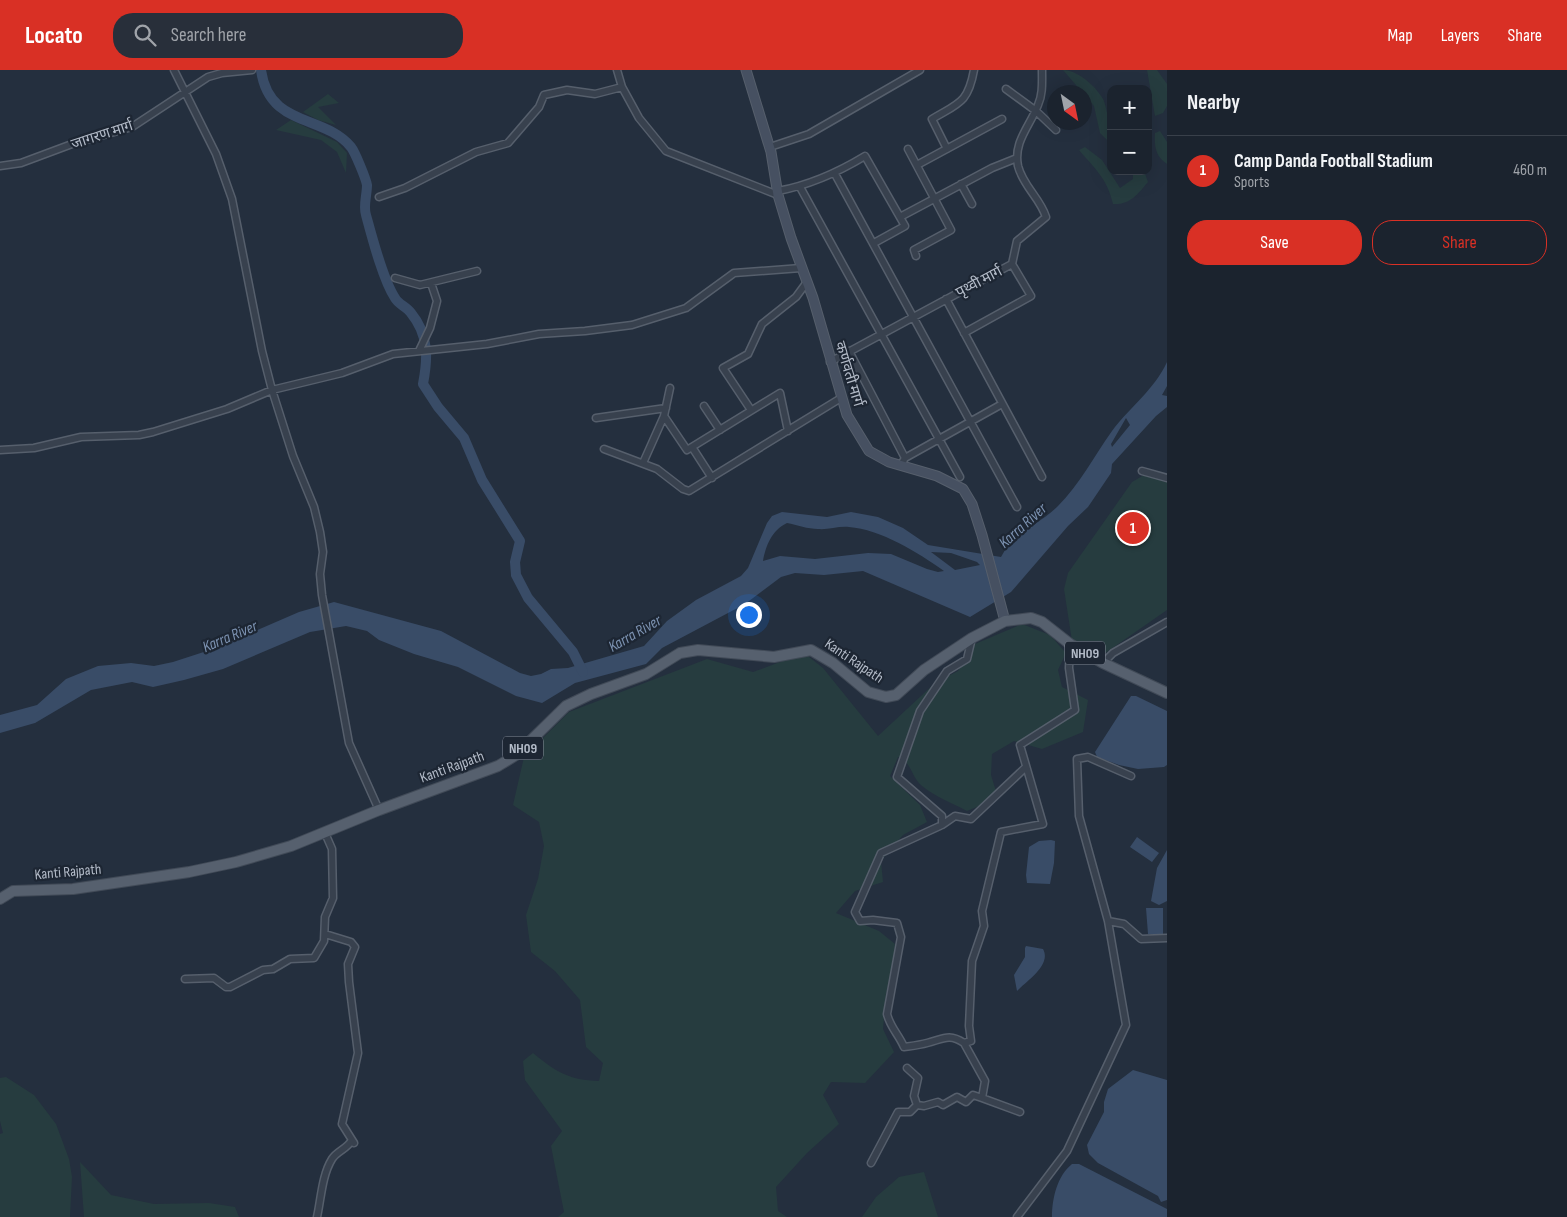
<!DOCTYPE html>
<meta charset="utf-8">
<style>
body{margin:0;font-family:"Sofia Sans Condensed","Noto Sans Devanagari",sans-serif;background:#282f3a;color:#f1f3f6}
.controls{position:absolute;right:15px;top:15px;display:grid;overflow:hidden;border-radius:10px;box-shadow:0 5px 20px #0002}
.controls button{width:45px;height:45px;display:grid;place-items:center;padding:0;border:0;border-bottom:1px solid #39404a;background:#1b232e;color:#f1f3f6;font:25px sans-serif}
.compass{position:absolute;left:1047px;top:15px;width:45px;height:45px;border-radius:50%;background:#1b232e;box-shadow:0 5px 20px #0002;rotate:147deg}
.you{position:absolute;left:748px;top:544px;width:18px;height:18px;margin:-12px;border:4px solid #fff;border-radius:50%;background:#1a73e8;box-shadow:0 0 0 8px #1a73e833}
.badge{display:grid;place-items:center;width:32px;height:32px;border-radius:50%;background:#d93025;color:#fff;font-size:16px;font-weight:700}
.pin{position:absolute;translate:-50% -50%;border:2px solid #fff;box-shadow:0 1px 5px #0006}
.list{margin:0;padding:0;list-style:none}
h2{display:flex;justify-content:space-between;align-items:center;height:65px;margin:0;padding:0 20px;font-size:21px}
h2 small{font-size:16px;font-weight:400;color:#a0a4aa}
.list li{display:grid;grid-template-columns:32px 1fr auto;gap:15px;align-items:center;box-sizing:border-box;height:70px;padding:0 20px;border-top:1px solid #39404a}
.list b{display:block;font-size:19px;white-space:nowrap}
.list p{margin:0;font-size:16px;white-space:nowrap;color:#a0a4aa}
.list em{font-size:16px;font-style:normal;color:#a0a4aa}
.actions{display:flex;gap:10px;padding:15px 20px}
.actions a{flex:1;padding:11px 0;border:1px solid #d93025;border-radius:20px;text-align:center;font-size:18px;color:#d93025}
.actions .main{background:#d93025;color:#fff}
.icon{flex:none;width:28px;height:28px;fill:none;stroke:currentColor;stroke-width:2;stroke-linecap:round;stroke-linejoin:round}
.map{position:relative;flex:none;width:1167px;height:1147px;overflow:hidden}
header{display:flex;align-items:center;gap:30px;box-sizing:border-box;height:70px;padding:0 25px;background:#d93025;color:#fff}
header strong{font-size:24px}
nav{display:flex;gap:28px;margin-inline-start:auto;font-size:18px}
.search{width:350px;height:45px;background:#282f3a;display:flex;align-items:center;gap:12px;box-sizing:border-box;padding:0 18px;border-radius:20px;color:#a0a4aa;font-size:19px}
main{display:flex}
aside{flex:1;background:#1b232e}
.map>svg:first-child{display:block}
</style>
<header>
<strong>Locato</strong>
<div class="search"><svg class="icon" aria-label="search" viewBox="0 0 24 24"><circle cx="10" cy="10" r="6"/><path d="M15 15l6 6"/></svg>Search here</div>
<nav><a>Map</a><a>Layers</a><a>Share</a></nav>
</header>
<main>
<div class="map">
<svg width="1167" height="1147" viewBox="0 0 1167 1147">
<rect width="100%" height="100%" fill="#242f3e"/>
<path fill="#263c3f" d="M1063,0C1077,0 1095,15 1103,29C1107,36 1111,65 1111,74L1100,63L1094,36Z
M1147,0H1157L1167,14V36L1163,43L1155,46Z
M328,24L339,33L318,37L336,55L318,50L303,42Z
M291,50L337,72L347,83L346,103L337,82L321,70L276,60Z
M1160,61L1167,72V94C1156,87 1154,77 1155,63Z
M1085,77L1102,90L1120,118L1133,109V101H1144L1148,112C1137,125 1130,135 1113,134C1107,108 1095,99 1079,80Z
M1144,405L1167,412V540L1101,586L1072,571L1064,519L1068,503L1132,412Z
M1022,554L1050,565L1066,583L1058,600L1062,617L1088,630L1083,662L1042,679L1014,671L992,684L991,705L998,728L967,741C952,733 936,727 922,716C911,707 912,692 898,687L890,706L920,735L927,752L903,765L881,791L883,812L855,821L836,843L879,861L895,874L892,905L886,924L883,959L894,982L865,1013L831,1012L823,1025L839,1054L807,1083L776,1117L778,1141L787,1147H558L564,1142L551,1076L562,1061L525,1010L523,991L533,983C556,1002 569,1010 599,1011L603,993L586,977L580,930L555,901L531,882L526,845L538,809L544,776L539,752L513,735L524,687L569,642L707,589L753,602L804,583L823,598L878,666L935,613L958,601L975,574Z
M6,1007L34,1025L56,1054L69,1089L72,1107L70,1147H0V1064L3,1063L0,1051V1008Z
M80,1092L111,1125L154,1134L209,1133L235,1137L239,1147H84Z
M924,1102L938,1147H862L876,1127L899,1107Z"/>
<path fill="#394c67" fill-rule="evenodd" d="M1167,292V316L1162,325L1167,326V337L1156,346L1112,394L1111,403L1088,437L1068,456L1011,522L970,547L863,501L824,505L795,503L781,507L745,534L662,578L646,594L575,613L542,633L516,626L458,597L414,584L379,570L367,561L346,556L310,562L223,599L184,610L153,617L132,612L91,620L35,653L0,663V645L37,635L66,609L98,596L131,593L154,596L173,592L216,578L299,542L334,532L441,561L520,603L531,606L541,604L551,599L568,598L644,576L667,551L696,530L741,506L748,498L767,453L772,446L782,442L827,447L851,442L878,447L903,458L928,475L1001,487C1014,462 1039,455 1058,436C1080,414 1094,386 1112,361C1130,337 1154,320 1167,292ZM1126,348L1130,355L1112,377L1111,374ZM787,453C797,455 808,459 818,459C828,460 838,456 849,457C880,459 919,483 944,501L938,502L927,499L891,484L868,483L815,489L780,486L763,491C766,475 772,460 787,453ZM931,482L951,483L977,492L980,495L955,500Z
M1131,626H1136L1167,641V695L1164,697L1138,699L1119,695L1097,687L1095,682Z
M1137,767L1159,783L1152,792L1130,777Z
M1051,770L1055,771L1054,793L1050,814L1027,813L1026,805L1029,777L1039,771Z
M1167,780V831L1159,835L1151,831L1157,798Z
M1146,838H1163V864H1148Z
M1026,876L1043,879C1052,895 1026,911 1017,921L1014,905L1025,887V878Z
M1133,1000L1167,1010V1130L1161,1132L1158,1126L1098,1093L1089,1084L1087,1075L1104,1042V1032L1108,1019Z
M1072,1094H1079L1167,1139V1147H1052C1052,1129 1057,1106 1072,1094Z"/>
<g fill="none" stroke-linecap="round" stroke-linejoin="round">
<path stroke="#394c67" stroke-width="10" d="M261,0C269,58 324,44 351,77C355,82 366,109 367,115C367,125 363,136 366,145C372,167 383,210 395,228C398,234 407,237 411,243C429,265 428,288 423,314L438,337L464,368L482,410L520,471L515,492L516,505L528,528L573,582L583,602"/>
<defs>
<path id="minor" d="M174,0L216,84L232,129L262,281L272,320L293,386L314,437L320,462L323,482L320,504L322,525L349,673L379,740
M617,0L622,17L639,48L666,81L778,125
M1006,19L1036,41L1056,60
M770,77L809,64L920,0
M908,79L951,160L914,180L916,186
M947,79L932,49C959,33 968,33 974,0
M917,95L1002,49
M0,96L21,93L72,74L132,57L208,7L222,3L252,0
M835,104L1017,437
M961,114L972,134
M800,117L960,407
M778,121C810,115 837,103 865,86L905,156L874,173
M379,127L405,118L476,82L508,73L539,37L544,25L567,20L595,24L622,17
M900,147L992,98L1017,88
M395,208L420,215L477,201
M946,229L1042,407
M964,263L1031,226L1012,194
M419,281L430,258L437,231L431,213
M849,281L905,388
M830,292L1012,194L1017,171L1046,147C1040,128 1023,116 1018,96C1013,72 1030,56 1038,35C1043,24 1042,12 1042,0
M704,336L720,360
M751,340L723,298L748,284L762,254L796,227L807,212
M664,346L687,380L780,323L788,361
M596,348L666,338
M692,377L712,408
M604,379L657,399L683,419L689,421L841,328
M0,380L34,378L81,367L139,365L153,362L227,339L272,320L342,303L393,284L487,274L539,264L585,261L632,255L686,238L734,203L801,198
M643,393L664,346L670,318
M901,395L905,388L1002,334
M1142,401L1167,408
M1103,593L1113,583L1167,552
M942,755L955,746L971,749L1026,697
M1108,851L1124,854L1141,869L1167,868
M325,864L351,872L355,877L348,894L349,912L358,983L342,1054L354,1073
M185,909L214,908L226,917H230L263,900L273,899L290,889L314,888L324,871L325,847L333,828L332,779L325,763
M964,973C949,963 943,969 927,973C920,975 911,976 904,977C899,965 890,957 887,944L901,867L897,853L873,850L860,851L855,842L881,783L942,755V746L897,707L920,641L947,601L967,589L972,568
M907,998L918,1008L914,1026L917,1035
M1020,1042L982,1028L985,1011L964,973L971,971L969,956L972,891L984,856L982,841L1001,762L1043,754L1020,675L1075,640L1069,598L1070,574
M871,1093L898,1042H910L917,1035L924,1036L938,1032L943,1035L957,1027L966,1032L973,1025L982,1028
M317,1147C321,1129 322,1105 332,1089C337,1081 347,1079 352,1070
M1017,1147L1067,1081L1126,955L1108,851L1079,746L1077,689L1088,687L1131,706"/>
<path id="secondary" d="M746,0L771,82L778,125L791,168L813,228L847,345L869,381L889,392L937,406L963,419L972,434L982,465L1005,551"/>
<path id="primary" d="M0,829L13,821L73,819L189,802L236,792L291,776L379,740L498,696L516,685L566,636L591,624L646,604L680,583L698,580L774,587L811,580L833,593L868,622L886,627L896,625L924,600L972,568L1005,551L1031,548L1042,552L1070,574L1103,593L1167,623"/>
</defs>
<use href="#minor" stroke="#565f6c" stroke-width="9"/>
<use href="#secondary" stroke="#565f6c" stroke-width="11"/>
<use href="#primary" stroke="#414a57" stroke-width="12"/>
<use href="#minor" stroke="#38414e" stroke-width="6"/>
<use href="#secondary" stroke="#465061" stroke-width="9"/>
<use href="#primary" stroke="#56606e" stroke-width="10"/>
</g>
<g text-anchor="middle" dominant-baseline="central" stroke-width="4.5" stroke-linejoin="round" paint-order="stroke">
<g fill="#1d2633" stroke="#878f9c" stroke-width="1">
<rect x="1065" y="571.5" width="40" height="23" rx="4"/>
<rect x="503" y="666.5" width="40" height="23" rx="4"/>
</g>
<g font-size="14" font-weight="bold" fill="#b4bcc9">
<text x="1085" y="583">NH09</text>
<text x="523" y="678">NH09</text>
</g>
<g font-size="15" fill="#b4bcc9" stroke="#1d2633">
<text transform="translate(102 65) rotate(-18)">जागरण मार्ग</text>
<text transform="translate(979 212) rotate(-28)">पृथ्वी मार्ग</text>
<text transform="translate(849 304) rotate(73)">कर्णवती मार्ग</text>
<text transform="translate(854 591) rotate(34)">Kanti Rajpath</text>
<text transform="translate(452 697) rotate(-20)">Kanti Rajpath</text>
<text transform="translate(68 802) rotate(-5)">Kanti Rajpath</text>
</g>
<g font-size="16" font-style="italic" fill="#7c92b1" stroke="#1d2633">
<text transform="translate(1023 456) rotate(-42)">Karra River</text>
<text transform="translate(635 564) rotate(-30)">Karra River</text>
<text transform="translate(230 567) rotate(-23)">Karra River</text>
</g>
</g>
</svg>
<div class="controls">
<button>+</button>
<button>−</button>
</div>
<svg class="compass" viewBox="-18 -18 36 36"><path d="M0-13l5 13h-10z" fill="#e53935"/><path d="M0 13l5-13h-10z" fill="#a0a4aa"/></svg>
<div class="you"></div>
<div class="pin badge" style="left:1133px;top:458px">1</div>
</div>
<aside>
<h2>Nearby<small></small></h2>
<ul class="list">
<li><span class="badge">1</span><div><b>Camp Danda Football Stadium</b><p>Sports</p></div><em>460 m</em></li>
</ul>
<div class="actions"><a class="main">Save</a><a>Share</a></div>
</aside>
</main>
